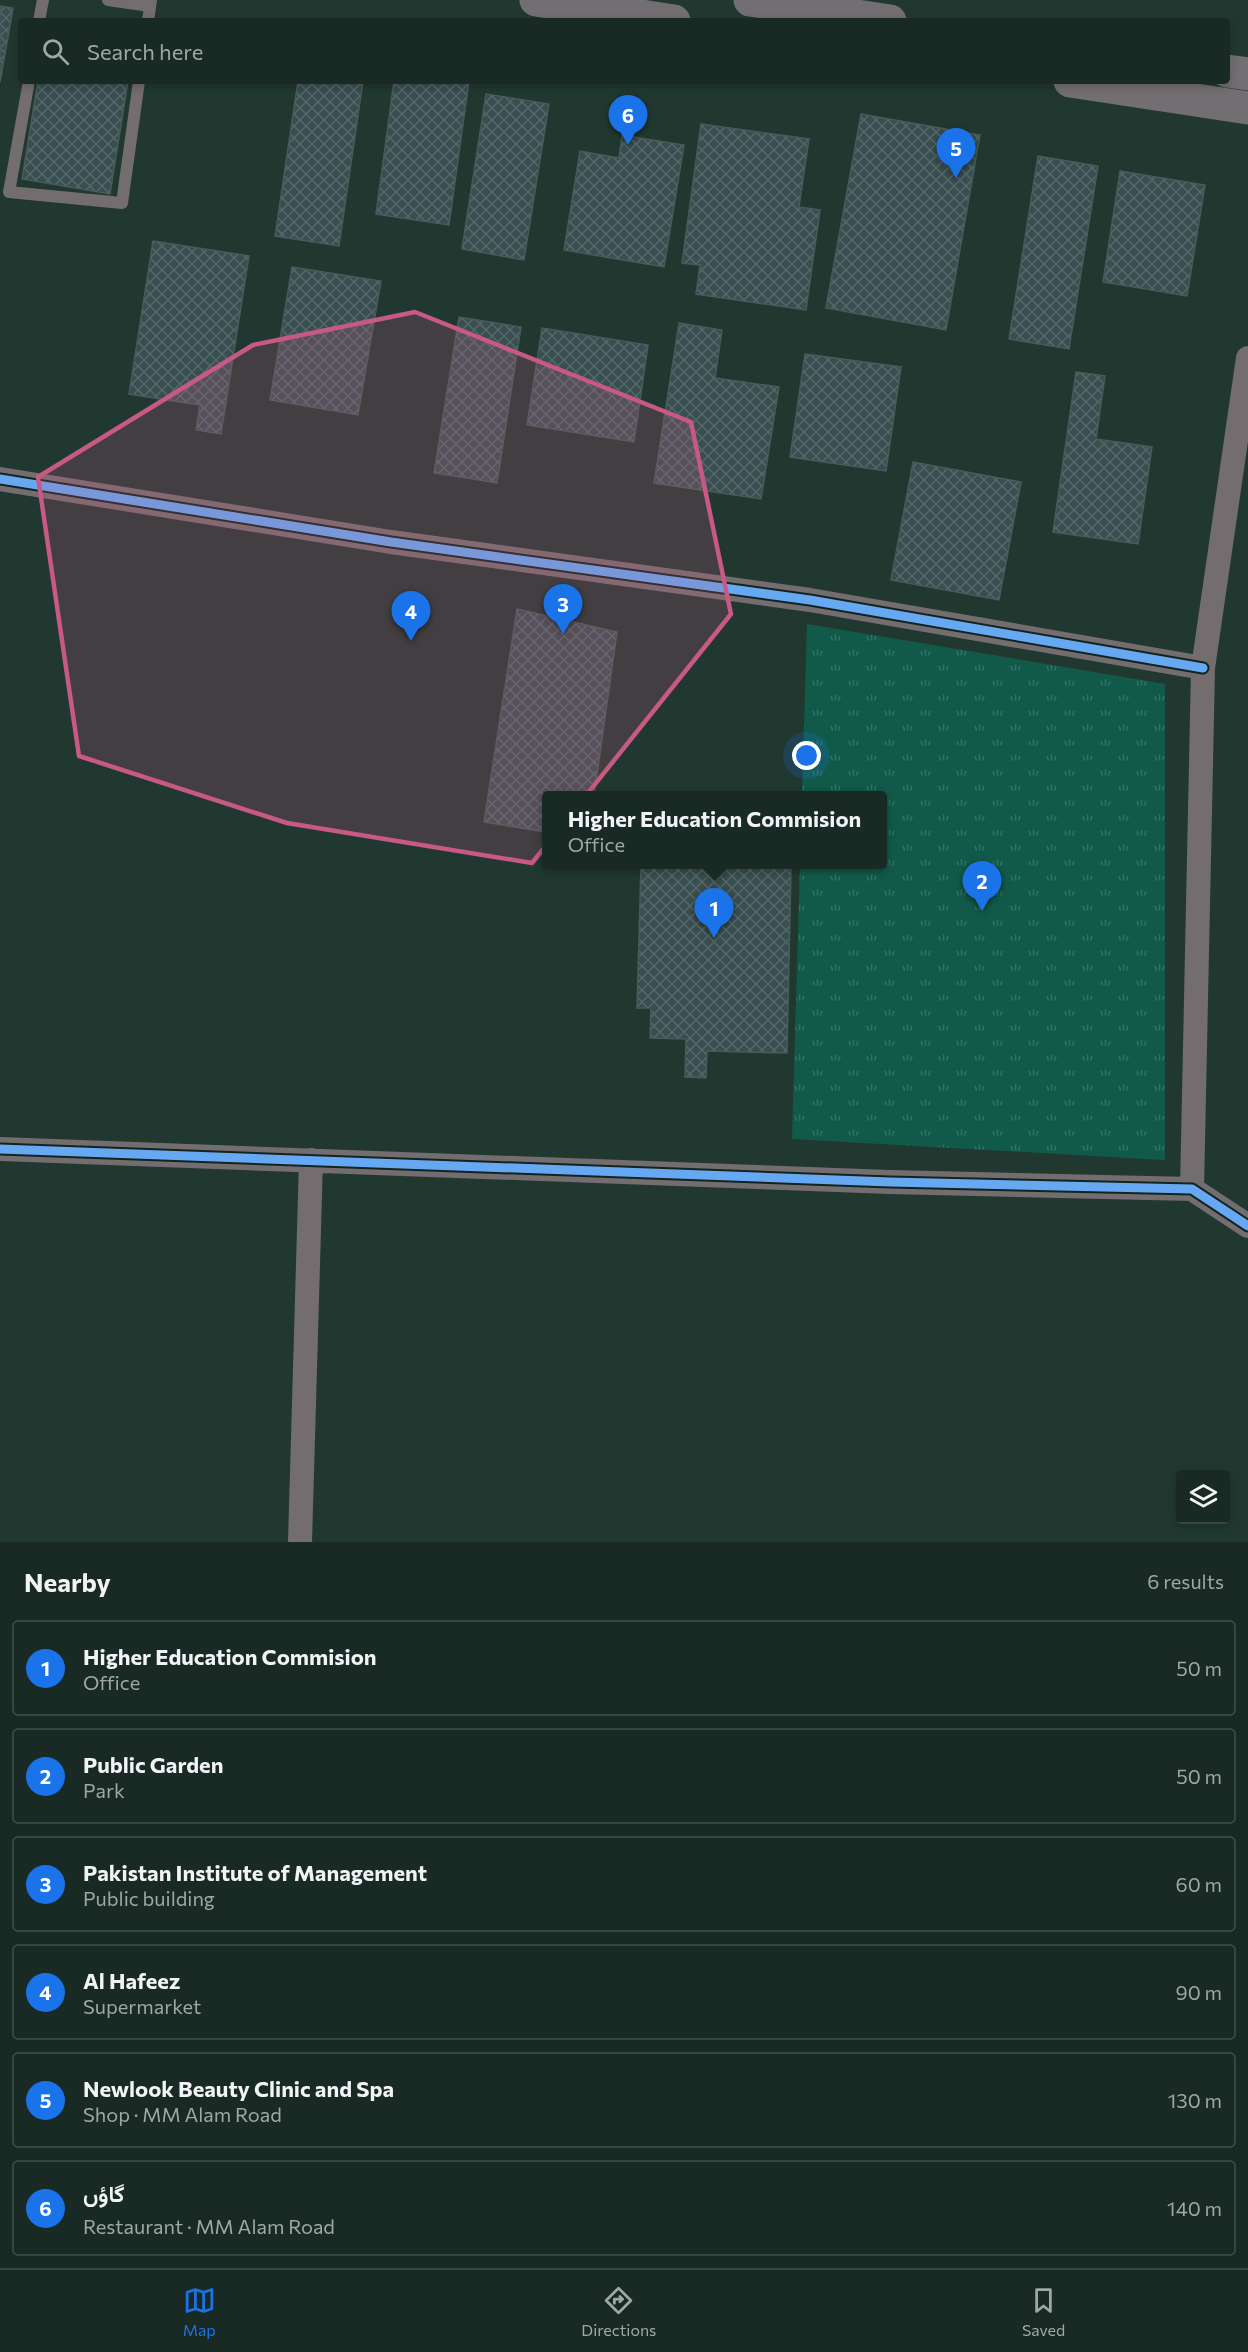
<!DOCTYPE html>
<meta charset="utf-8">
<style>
body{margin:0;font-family:Commissioner,Vazirmatn,sans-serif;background:#22322d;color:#f1f3f6}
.controls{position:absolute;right:18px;bottom:18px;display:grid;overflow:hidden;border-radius:6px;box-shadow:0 3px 9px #0003}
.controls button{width:54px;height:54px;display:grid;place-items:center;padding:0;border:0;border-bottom:2px solid #374642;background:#192a25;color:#f1f3f6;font:30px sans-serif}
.you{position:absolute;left:807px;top:756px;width:21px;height:21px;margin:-15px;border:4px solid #fff;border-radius:50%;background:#1a73e8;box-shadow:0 0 0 9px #1a73e833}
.badge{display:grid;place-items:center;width:39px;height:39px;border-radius:50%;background:#1a73e8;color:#fff;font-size:20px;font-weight:700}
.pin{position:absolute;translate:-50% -50px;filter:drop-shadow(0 2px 3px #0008)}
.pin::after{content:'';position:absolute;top:32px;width:21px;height:18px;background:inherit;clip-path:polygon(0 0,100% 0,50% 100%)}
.popup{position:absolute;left:542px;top:791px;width:345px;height:78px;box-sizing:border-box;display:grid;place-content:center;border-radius:6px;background:#192a25;filter:drop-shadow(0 2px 4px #0005);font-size:20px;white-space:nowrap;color:#9fa7a7}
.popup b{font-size:22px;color:#f1f3f6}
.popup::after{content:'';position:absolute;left:50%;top:100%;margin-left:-12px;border:12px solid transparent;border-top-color:#192a25}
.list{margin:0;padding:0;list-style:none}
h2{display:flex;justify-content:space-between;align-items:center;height:78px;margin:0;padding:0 24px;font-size:26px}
h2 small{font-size:20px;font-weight:400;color:#9fa7a7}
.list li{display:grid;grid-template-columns:39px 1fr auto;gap:18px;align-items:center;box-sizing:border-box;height:96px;margin:0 12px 12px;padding:0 12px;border:2px solid #374642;border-radius:6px}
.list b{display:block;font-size:22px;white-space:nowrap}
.list p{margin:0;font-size:20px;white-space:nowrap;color:#9fa7a7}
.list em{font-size:20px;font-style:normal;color:#9fa7a7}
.icon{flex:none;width:33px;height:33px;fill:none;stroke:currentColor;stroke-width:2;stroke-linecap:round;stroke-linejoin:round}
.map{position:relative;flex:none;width:1248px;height:1542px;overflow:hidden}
.search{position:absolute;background:#192a25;box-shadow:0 3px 9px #0003;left:18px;right:18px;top:18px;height:66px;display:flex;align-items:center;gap:15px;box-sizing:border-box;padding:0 21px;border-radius:6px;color:#9fa7a7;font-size:22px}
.sheet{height:726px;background:#192a25}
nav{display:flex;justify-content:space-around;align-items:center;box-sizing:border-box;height:84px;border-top:2px solid #374642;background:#192a25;font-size:16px;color:#9fa7a7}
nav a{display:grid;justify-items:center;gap:3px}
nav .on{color:#1a73e8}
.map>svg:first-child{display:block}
</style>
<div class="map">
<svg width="1248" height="1542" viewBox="0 0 1248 1542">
<defs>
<pattern id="park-tufts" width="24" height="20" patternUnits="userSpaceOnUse" patternTransform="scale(1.5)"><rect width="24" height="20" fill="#115a49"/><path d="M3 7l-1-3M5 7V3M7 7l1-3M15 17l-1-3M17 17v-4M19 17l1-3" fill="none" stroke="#337263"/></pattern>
<pattern id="building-cross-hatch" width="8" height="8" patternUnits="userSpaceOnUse" patternTransform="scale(1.5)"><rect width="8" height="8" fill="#394e50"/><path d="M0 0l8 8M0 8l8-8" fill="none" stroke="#556869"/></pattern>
</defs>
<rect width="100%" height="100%" fill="#213831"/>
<path fill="url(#park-tufts)" d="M807,624L1165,684V1160L792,1139L800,865L882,864V796L802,795Z"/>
<path fill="url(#building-cross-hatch)" stroke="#495a5a" stroke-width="1.5" d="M0,6L13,8L0,82Z
M38,81H128L110,194L22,179Z
M298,81H363L339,246L275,236Z
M394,81H469L449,225L376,214Z
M486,94L549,104L524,260L462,249Z
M861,114L980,135L946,330L826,308Z
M701,124L809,139L799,207L820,210L806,310L696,294L700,265L682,263Z
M622,135L684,145L664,267L564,250L580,151L619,158Z
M1038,156L1098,166L1069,349L1009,339Z
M1120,171L1205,185L1187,296L1103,282Z
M153,241L249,256L221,434L196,430L200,405L129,394Z
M292,267L381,281L358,415L270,400Z
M459,317L521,327L497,483L434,473Z
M679,323L722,330L715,378L779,387L761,499L654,483Z
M542,328L648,345L634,442L527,425Z
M805,354L901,367L886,471L790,457Z
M1076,372L1105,376L1096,439L1152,447L1138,544L1053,532Z
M913,462L1021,482L999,600L891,580Z
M517,609L617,632L594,796H546V832L484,822Z
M641,865L791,869L787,1053L707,1051L706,1078L685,1077L686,1039L650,1038L651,1008H637Z"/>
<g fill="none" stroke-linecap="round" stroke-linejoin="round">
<path stroke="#746d70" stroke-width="12" d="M108,0L150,6
M39,21L43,0
M148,21L151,0
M29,81L9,192L122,203L139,81"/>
<path stroke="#746d70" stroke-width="24" d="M0,479L391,542L810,600L1203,668
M0,1149L890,1182L1192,1189L1248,1226
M1192,1189L1203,668L1248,358
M300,1542L311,1160"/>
<path stroke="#736e72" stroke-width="33" d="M536,0L674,21
M750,0L890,21
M1227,71L1248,74
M1070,81L1248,108"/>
<defs>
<path id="cycleway" d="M0,479L391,542L810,600L1203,668
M0,1149L890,1182L1192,1189L1248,1226"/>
</defs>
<use href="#cycleway" stroke="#13241e" stroke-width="13"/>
<use href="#cycleway" stroke="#66a8f1" stroke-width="9"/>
</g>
<path fill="#c85884" fill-opacity="0.2" stroke="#c85884" stroke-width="4.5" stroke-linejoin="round" d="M415,312L691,422L731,614L532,863L287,823L79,756L38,477L253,345Z"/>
</svg>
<div class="controls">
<button><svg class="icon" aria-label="layers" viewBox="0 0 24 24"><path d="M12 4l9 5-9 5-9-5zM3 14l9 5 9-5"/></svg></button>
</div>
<div class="you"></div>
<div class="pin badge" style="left:714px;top:938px">1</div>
<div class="popup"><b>Higher Education Commision</b>Office</div>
<div class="pin badge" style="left:982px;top:911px">2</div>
<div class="pin badge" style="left:563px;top:634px">3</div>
<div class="pin badge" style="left:411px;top:641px">4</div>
<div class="pin badge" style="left:956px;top:178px">5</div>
<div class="pin badge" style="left:628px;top:145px">6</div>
<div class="search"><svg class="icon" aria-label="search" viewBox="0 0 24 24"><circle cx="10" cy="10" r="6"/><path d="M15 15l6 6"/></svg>Search here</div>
</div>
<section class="sheet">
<h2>Nearby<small>6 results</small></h2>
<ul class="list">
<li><span class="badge">1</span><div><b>Higher Education Commision</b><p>Office</p></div><em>50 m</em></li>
<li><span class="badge">2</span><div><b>Public Garden</b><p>Park</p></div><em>50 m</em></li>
<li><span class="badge">3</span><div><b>Pakistan Institute of Management</b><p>Public building</p></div><em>60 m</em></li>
<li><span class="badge">4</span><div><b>Al Hafeez</b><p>Supermarket</p></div><em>90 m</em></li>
<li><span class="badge">5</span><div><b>Newlook Beauty Clinic and Spa</b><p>Shop · MM Alam Road</p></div><em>130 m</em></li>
<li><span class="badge">6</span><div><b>گاؤں</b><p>Restaurant · MM Alam Road</p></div><em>140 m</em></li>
</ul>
</section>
<nav>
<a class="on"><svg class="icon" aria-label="map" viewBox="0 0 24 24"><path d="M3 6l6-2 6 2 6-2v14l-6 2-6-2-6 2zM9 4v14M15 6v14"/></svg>Map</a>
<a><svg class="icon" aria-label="directions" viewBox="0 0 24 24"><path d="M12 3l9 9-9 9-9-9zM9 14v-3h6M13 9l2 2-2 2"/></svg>Directions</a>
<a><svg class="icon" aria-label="saved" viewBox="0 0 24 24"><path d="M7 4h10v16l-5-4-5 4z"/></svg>Saved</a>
</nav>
